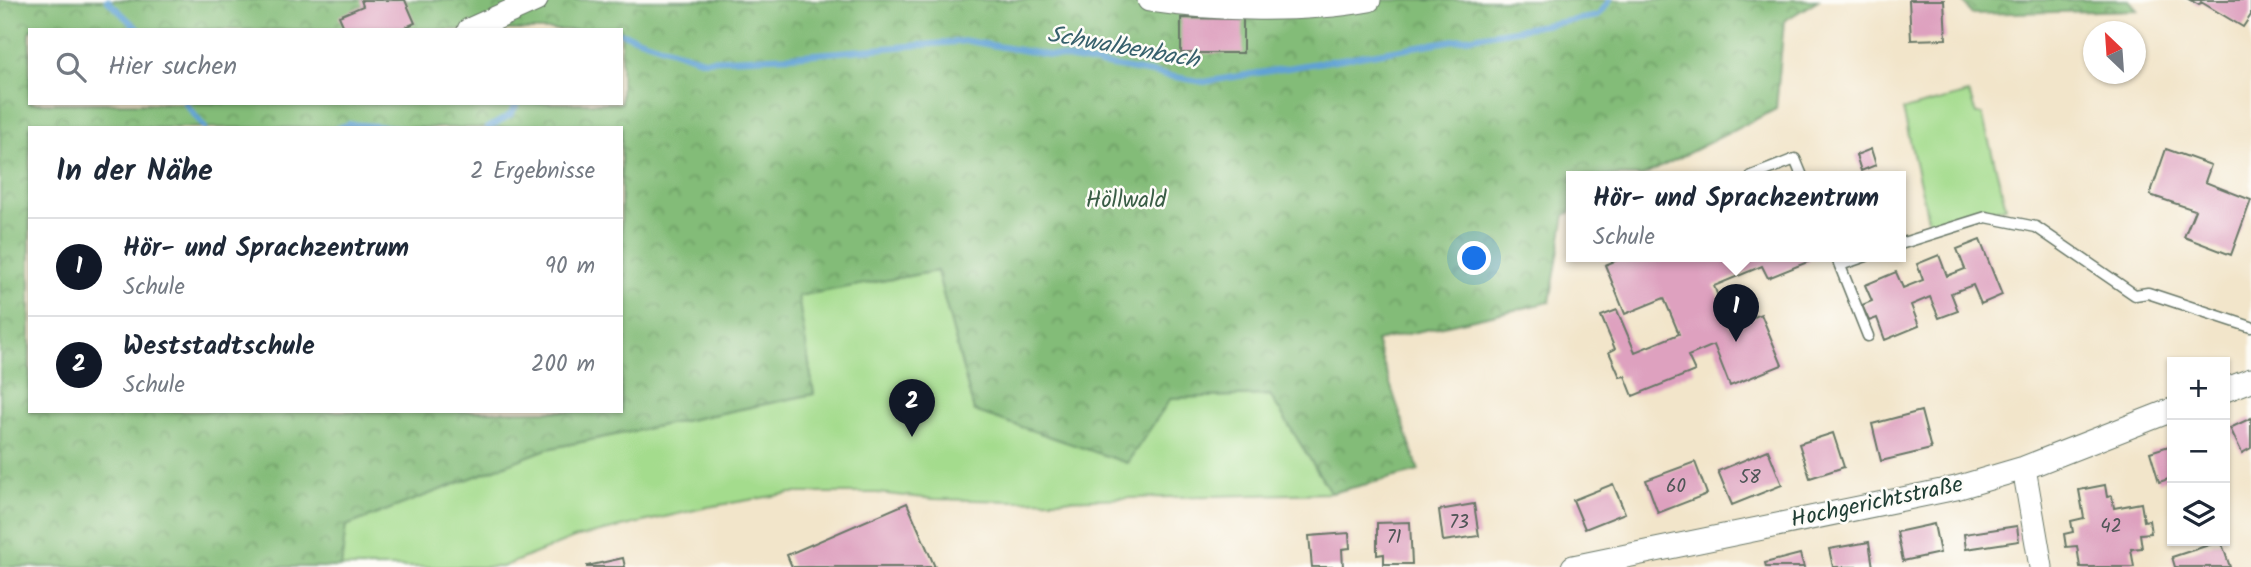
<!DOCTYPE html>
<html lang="de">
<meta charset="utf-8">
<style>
body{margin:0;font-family:Kalam,sans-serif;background:#f2f2f3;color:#1f2937}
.controls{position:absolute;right:21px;bottom:21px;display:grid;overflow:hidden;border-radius:0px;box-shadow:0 2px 5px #0004}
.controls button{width:63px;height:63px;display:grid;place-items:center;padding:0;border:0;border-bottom:2px solid #e0e1e3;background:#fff;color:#1f2937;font:35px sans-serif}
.compass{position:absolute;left:2083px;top:21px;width:63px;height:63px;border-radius:50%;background:#fff;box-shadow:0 2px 5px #0004;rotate:335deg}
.you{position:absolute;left:1475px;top:259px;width:24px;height:24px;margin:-18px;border:5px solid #fff;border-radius:50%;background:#1a73e8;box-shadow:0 0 0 10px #1a73e833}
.badge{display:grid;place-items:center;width:46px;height:46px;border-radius:50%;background:#111827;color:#fff;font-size:23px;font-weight:700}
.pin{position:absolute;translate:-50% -58px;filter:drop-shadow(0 2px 4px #0008)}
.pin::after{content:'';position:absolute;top:37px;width:24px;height:21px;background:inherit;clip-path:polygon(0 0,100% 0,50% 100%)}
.popup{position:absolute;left:1566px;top:171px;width:340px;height:91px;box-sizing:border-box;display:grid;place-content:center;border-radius:0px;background:#fff;filter:drop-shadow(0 2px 5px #0005);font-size:23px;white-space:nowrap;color:#747a83}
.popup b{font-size:26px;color:#1f2937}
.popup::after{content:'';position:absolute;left:50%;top:100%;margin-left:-14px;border:14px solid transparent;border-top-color:#fff}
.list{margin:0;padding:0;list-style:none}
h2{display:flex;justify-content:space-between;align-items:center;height:91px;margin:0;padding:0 28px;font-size:30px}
h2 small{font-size:23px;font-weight:400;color:#747a83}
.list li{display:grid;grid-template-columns:46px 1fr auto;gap:21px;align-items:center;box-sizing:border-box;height:98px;padding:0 28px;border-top:2px solid #e0e1e3}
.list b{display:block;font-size:26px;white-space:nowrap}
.list p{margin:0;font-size:23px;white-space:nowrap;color:#747a83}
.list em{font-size:23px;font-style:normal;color:#747a83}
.icon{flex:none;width:38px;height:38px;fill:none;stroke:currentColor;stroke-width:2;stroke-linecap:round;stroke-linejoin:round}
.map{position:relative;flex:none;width:2251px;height:567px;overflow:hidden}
.search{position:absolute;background:#fff;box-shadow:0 2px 5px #0004;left:28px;top:28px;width:595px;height:77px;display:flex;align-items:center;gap:18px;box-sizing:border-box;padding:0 24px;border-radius:0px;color:#747a83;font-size:26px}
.panel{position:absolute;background:#fff;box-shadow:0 2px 5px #0004;left:28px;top:126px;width:595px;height:287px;border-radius:0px}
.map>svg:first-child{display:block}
</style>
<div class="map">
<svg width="2251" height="567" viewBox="0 0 2251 567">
<defs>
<pattern id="forest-crowns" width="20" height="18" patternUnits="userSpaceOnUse" patternTransform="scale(1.75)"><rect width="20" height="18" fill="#83bc78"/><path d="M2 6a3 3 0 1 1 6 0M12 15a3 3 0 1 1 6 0" fill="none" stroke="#6b9a63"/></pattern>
</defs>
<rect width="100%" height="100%" fill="#fdfcf7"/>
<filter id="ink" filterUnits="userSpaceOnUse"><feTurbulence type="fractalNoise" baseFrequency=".0143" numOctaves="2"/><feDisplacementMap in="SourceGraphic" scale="14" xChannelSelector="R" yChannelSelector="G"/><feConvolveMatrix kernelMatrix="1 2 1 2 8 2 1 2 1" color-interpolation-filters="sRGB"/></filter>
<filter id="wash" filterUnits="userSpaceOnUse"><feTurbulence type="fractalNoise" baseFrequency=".00686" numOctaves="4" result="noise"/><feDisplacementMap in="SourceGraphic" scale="28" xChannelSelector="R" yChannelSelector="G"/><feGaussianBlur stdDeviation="1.57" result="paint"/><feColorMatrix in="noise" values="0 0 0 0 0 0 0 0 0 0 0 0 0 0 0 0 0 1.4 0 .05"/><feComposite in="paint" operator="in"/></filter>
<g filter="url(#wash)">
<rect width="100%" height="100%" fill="#f2e5ca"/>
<path fill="#a4dc8d" stroke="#628c60" stroke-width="2" d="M1969,93L1976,114H1982L2006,207L1930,228L1903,110Z
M937,271L974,411L1171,398L1271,395L1331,493L1014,501L934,499L877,493H791L708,507L574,538L502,567H341L345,526L547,449L814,394L797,296Z"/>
<path fill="url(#forest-crowns)" stroke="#517c56" stroke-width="2" fill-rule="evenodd" d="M0,0H1818L1784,21L1776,109L1643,176H1572L1571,212L1565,215L1550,302L1376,341L1419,471L1331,493L1270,395L1171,398L1127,463L974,411L937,271L798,296L814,394L547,449L346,526L341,567H0ZM30,30H621V103H30ZM30,128H621V411H30Z
M1963,0H2129L2138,10L1971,14Z"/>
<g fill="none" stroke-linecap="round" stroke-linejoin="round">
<path stroke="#60a2d4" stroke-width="6" d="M107,0L139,30
M607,30H611
M621,33L703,60L792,56L968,41L1204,82L1598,16L1610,0
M185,103L205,128
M338,128L349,124L400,128
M488,128L510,115L518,103"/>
</g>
<g id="blocks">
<path fill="#dea1bf" d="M361,0H405L415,23L399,30H345L339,16L363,6Z
M1909,0H1944L1946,39L1911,40Z
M2190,0H2251V15L2243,27L2201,2L2199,5Z
M1181,18L1243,19V53H1181Z
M1871,149L1876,165L1861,171L1856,155Z
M2166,149L2211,165L2205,182L2251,200L2231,255L2184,237L2195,210L2150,195Z
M1980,240L2002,295L1981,304L1973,285L1951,293L1958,311L1939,318L1930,297L1911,305L1919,326L1885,340L1877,318L1869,321L1862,305L1872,301L1865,285L1896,272L1903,288L1923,280L1917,264L1939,255L1947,276L1965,269L1957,249Z
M1627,256H1808L1810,261L1768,278L1762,266L1714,286L1730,327L1761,314L1782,365L1730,386L1714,345L1688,356L1695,371L1633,396L1625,376L1620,377L1609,352L1615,349L1601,316L1617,310L1635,352L1679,334L1664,298L1625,314L1605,265Z
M1921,411L1931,449L1881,461L1872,424Z
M2251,418V448L2242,453L2230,428Z
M1833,433L1844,467L1810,478L1799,444Z
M2172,445V478L2159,482L2150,452Z
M1768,450L1782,485L1732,505L1718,471Z
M1695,462L1707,494L1658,513L1646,480Z
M1613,484L1625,513L1585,529L1573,500Z
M2105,485L2107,497L2112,496L2114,508L2141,503L2144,521L2149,520L2151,533L2140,534L2142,548L2131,549L2134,567H2080L2077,546L2066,547L2064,534L2073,532L2071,521L2084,518L2079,490Z
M907,503L935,567H792L787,555Z
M1474,504L1479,536L1443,541L1439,510Z
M1410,522L1412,564H1384V554L1377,555V523Z
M1934,524L1940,553L1903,561L1897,532Z
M2017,526L2019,541L1966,549L1964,534Z
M1349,533L1350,548L1342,549L1343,567H1312L1309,536Z
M2221,541L2230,567H2175L2172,557Z
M1869,542L1873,567H1833L1829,549Z
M1800,554L1804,567H1766L1765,563Z
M623,558L625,567H587V566Z"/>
</g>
</g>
<g filter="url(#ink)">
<use href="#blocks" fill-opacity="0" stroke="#697868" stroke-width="2"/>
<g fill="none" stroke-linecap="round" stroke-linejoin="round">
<defs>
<path id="lane" d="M1752,176L1795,159L1802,176
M1900,244L1986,217L2036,227L2135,295L2148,293L2251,327
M1836,256L1868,336
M1840,265L1866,256"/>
<path id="street" d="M1149,0C1215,10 1303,12 1369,0
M469,30L536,0
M2225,390L2251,380
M2024,468L2041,567
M1573,567L1956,488L2024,468L2172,410"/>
</defs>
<use href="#lane" stroke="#697868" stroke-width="13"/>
<use href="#street" stroke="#697868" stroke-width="25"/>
<use href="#lane" stroke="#fff" stroke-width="10"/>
<use href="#street" stroke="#fff" stroke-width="23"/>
</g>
</g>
<g text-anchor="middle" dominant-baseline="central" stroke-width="5" stroke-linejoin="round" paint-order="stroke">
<g font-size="19" fill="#4f5657">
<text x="1750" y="478">58</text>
<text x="1676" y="487">60</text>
<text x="1459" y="523">73</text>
<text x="2111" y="527">42</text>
<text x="1394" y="538">71</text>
</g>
<g font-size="23" fill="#3a5d46" stroke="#fdfcf7">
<text x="1126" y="201">Höllwald</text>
</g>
<g font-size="23" fill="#1f3d34" stroke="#fdfcf7">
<text transform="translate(1877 503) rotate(-12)">Hochgerichtstraße</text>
</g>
<g font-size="24" font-style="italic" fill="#36606c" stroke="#fdfcf7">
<text transform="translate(1123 48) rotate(10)">Schwalbenbach</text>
</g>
</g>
</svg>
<div class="controls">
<button>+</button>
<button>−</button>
<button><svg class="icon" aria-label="layers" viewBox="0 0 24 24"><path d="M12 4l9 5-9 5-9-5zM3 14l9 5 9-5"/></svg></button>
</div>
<svg class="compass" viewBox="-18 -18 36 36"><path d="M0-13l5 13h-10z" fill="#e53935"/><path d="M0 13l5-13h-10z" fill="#747a83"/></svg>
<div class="you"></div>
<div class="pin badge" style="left:1736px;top:342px">1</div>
<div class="popup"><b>Hör- und Sprachzentrum</b>Schule</div>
<div class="pin badge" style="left:912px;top:437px">2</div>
<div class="search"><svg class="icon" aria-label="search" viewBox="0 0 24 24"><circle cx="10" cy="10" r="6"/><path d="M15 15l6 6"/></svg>Hier suchen</div>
<section class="panel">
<h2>In der Nähe<small>2 Ergebnisse</small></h2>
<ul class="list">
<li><span class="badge">1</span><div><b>Hör- und Sprachzentrum</b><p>Schule</p></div><em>90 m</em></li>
<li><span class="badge">2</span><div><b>Weststadtschule</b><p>Schule</p></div><em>200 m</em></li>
</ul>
</section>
</div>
